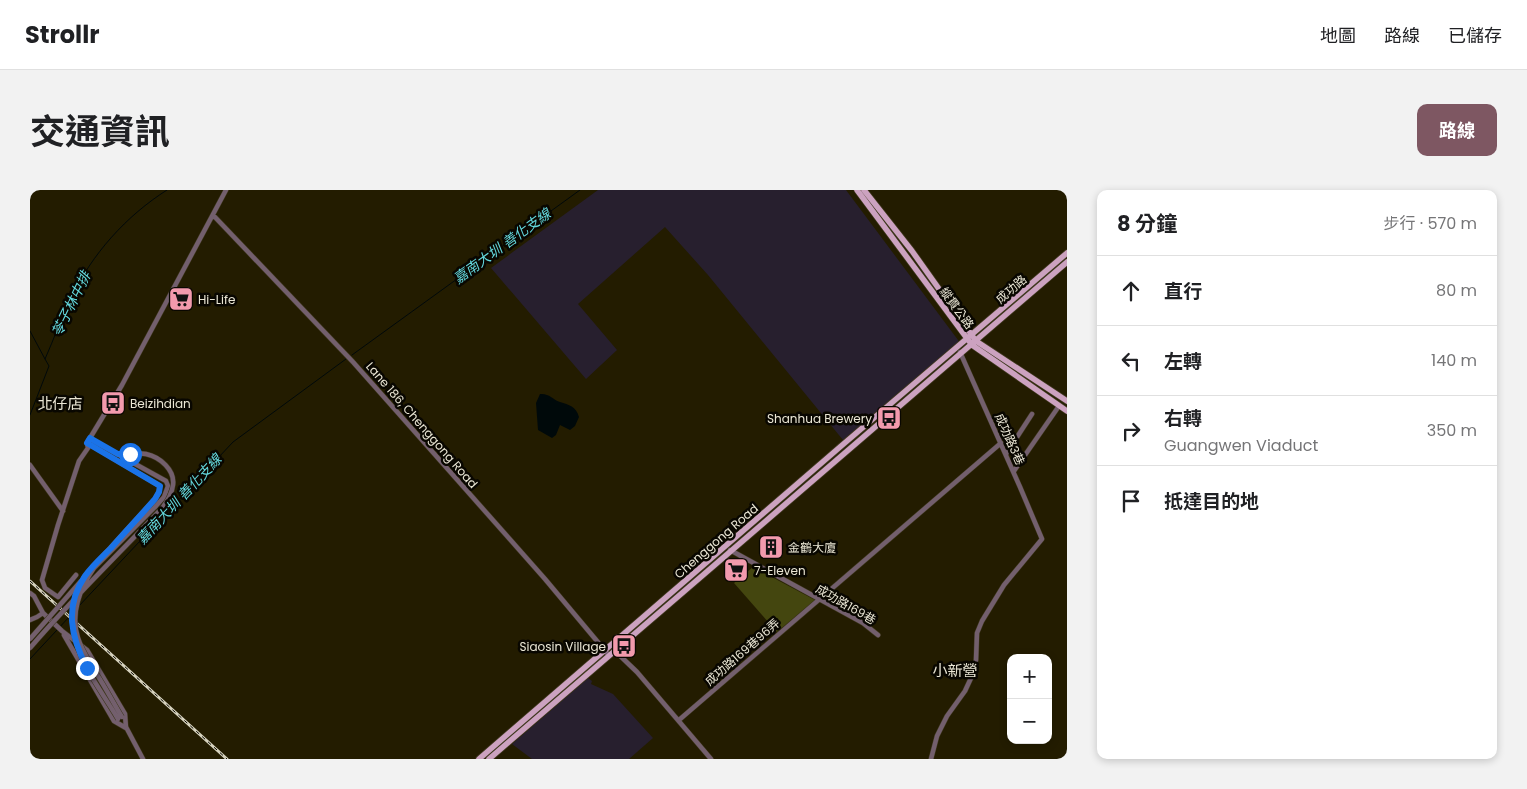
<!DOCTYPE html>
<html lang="zh-TW">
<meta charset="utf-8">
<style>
body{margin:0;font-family:Poppins,"Noto Sans TC",sans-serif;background:#f2f2f2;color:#202124}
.controls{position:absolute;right:15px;bottom:15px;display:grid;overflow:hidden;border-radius:10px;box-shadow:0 2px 8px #0003}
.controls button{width:45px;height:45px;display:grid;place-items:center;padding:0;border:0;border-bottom:1px solid #e0e0e0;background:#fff;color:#202124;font:25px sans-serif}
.stop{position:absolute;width:15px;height:15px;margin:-11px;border:4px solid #1a73e8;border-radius:50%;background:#fff}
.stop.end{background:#1a73e8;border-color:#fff;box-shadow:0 1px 5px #0008}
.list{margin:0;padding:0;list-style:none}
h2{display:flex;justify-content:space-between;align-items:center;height:65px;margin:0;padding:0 20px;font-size:21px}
h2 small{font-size:16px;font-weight:400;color:#757577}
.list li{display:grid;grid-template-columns:32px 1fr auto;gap:15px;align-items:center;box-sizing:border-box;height:70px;padding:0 20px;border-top:1px solid #e0e0e0}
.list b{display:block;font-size:19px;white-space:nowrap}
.list p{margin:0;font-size:16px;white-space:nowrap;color:#757577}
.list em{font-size:16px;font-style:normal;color:#757577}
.icon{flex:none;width:28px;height:28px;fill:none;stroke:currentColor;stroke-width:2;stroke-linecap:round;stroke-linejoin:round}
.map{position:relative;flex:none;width:1037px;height:569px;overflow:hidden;border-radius:10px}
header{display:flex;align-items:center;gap:30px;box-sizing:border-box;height:70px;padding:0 25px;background:#fff;border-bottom:1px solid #e0e0e0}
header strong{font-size:24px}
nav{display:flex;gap:28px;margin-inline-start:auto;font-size:18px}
.intro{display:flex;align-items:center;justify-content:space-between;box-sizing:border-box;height:120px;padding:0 30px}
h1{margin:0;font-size:35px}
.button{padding:12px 22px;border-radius:10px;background:#7e5762;color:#fff;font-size:18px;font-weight:700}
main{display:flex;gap:30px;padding:0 30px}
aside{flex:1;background:#fff;border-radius:10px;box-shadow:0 2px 8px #0003}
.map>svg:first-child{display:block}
</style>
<header>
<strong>Strollr</strong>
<nav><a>地圖</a><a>路線</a><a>已儲存</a></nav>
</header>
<div class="intro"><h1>交通資訊</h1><a class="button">路線</a></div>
<main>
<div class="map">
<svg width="1037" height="569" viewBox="0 0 1037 569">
<rect width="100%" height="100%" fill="#231c00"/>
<path fill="#271f2e" d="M568,0H816L931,154L813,250L678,85L635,37L548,114L587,160L556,189L461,78Z
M558,488L562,491L561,494L583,504L623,548L599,569H502L482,554Z"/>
<path fill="#44460f" d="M723,377L785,410L747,442L704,393Z"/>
<path fill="#00090a" d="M510,204C519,203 522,209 530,212C539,215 546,216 549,227L545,236L540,240L530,235L526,245L522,248L508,240L506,213Z"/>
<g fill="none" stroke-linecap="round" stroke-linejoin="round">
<path stroke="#00090a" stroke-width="1" d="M0,141L15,169
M322,165L550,0
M0,225L19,176L15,169C24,149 31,128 41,108C62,64 96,26 137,0
M48,417L203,252L316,169
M0,469L40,426"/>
<defs>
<path id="minor" d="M183,25L323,172L515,389L577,463
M60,249L136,291L138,296L134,307L125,317
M57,253L130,296L129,302L125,309L71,368
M976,264L1002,224
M0,275L33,321
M984,281L1029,216
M700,360L833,433L848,445
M46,385L28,407L15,398L12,390L28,335L49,271L58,258L57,253L92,195L196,0
M0,403L4,406L13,423L32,441L57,460L95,524L96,538
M0,430L7,427L13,423
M34,445L84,531L96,538
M584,460L607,482L681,569
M649,530L971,253
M96,537L113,569
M901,569L907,546L917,526L935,501L941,488L946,470L947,443L952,431L974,395L1012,349L990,297L930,162"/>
<path id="major" d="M827,0L942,155L1037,221
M834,0L882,61L946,151L1037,211
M449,569L810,257L1037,63
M459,569L1037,72"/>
</defs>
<use href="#minor" stroke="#3f381e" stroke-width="5.5"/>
<use href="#major" stroke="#3f381e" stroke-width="7"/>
<use href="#minor" stroke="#735f6d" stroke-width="4.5"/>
<use href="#major" stroke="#cca2c0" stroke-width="5.5"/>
<defs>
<path id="rail" d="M0,391L197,569"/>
</defs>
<use href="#rail" stroke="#d6d2be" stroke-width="3"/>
<use href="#rail" stroke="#090700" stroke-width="1" stroke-dasharray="4" stroke-linecap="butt"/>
<defs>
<path id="minor-bridge" d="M54,387C24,444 60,482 88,529
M0,449L51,391
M0,458C42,409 89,364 133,317C138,310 142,303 143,295C145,280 130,267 116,264C111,263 105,264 100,264
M92,527C83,512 75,497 66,483C60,472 52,461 48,448C40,424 50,398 64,378L125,317"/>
</defs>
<use href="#minor-bridge" stroke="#3f381e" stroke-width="5.5" stroke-linecap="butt"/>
<use href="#minor-bridge" stroke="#735f6d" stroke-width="4.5"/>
</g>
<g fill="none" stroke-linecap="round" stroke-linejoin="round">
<path stroke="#1a73e8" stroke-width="6" d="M57,478C41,447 34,417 55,386C62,376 72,367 81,358C96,341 111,325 125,309L129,302L130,296L57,253L60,248L88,264H100"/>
</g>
<defs>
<symbol id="supermarket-square" viewBox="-11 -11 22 22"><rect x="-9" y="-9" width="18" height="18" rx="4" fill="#f29aad" stroke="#090700"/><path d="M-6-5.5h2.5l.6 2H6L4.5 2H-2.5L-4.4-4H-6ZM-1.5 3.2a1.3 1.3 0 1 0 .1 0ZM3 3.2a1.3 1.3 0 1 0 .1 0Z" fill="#111"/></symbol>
<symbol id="bus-square" viewBox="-11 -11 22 22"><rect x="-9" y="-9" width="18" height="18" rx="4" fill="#f29aad" stroke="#090700"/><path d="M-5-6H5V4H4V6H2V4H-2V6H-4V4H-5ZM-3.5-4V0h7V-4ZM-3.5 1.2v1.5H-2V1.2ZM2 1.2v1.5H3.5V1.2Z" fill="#111"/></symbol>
<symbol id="building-square" viewBox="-11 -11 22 22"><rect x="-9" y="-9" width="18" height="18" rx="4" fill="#f29aad" stroke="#090700"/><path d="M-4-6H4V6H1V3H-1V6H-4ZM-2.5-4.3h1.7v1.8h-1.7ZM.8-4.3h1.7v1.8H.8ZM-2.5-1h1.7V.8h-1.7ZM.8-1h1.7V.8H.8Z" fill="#111"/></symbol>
</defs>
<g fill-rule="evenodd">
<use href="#supermarket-square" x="137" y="95" width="28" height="28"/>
<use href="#bus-square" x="69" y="199" width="28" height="28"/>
<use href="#bus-square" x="845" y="214" width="28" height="28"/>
<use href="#building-square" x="727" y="343" width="28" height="28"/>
<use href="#supermarket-square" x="692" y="366" width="28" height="28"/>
<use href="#bus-square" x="580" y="442" width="28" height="28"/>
</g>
<g text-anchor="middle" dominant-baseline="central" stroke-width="5" stroke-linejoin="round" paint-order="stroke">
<g font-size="12" fill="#ebe7d5" stroke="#090700">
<text transform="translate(981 99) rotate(-41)">成功路</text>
<text transform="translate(927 118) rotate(54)">縱貫公路</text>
<text transform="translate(392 235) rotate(49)">Lane 186, Chenggong Road</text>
<text transform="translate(980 249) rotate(66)">成功路3巷</text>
<text transform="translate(686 351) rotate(-41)">Chenggong Road</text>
<text transform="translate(816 414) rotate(30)">成功路169巷</text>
<text transform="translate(712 462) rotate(-41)">成功路169巷96弄</text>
</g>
<g font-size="12" fill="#ebe7d5" stroke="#090700" text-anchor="start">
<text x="168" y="109">Hi-Life</text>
<text x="100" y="213">Beizihdian</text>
<text x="842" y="228" text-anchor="end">Shanhua Brewery</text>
<text x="758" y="357">金鶴大廈</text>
<text x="724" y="380">7-Eleven</text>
<text x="576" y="456" text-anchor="end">Siaosin Village</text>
</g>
<g font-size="14" font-style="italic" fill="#64d8dd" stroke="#090700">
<text transform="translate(472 56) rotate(-36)">嘉南大圳 善化支線</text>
<text transform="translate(41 114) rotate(-64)">苓子林中排</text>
<text transform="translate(149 309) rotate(-47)">嘉南大圳 善化支線</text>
</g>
<g font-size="15" fill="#ebe7d5" stroke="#090700">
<text x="30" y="213">北仔店</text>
<text x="925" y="480">小新營</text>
</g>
</g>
</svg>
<div class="controls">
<button>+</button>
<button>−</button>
</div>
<div class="stop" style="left:100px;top:264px"></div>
<div class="stop end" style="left:57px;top:478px"></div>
</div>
<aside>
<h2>8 分鐘<small>步行 · 570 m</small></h2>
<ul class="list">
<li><svg class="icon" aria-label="ahead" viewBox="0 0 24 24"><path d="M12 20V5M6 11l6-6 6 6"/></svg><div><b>直行</b></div><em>80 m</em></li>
<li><svg class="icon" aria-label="left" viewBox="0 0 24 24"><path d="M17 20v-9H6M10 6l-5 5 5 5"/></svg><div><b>左轉</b></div><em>140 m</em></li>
<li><svg class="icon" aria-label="right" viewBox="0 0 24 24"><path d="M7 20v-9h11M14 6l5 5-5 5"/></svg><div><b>右轉</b><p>Guangwen Viaduct</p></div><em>350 m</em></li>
<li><svg class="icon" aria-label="arrive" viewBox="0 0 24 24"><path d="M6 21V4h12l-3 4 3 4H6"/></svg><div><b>抵達目的地</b></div></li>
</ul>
</aside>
</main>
